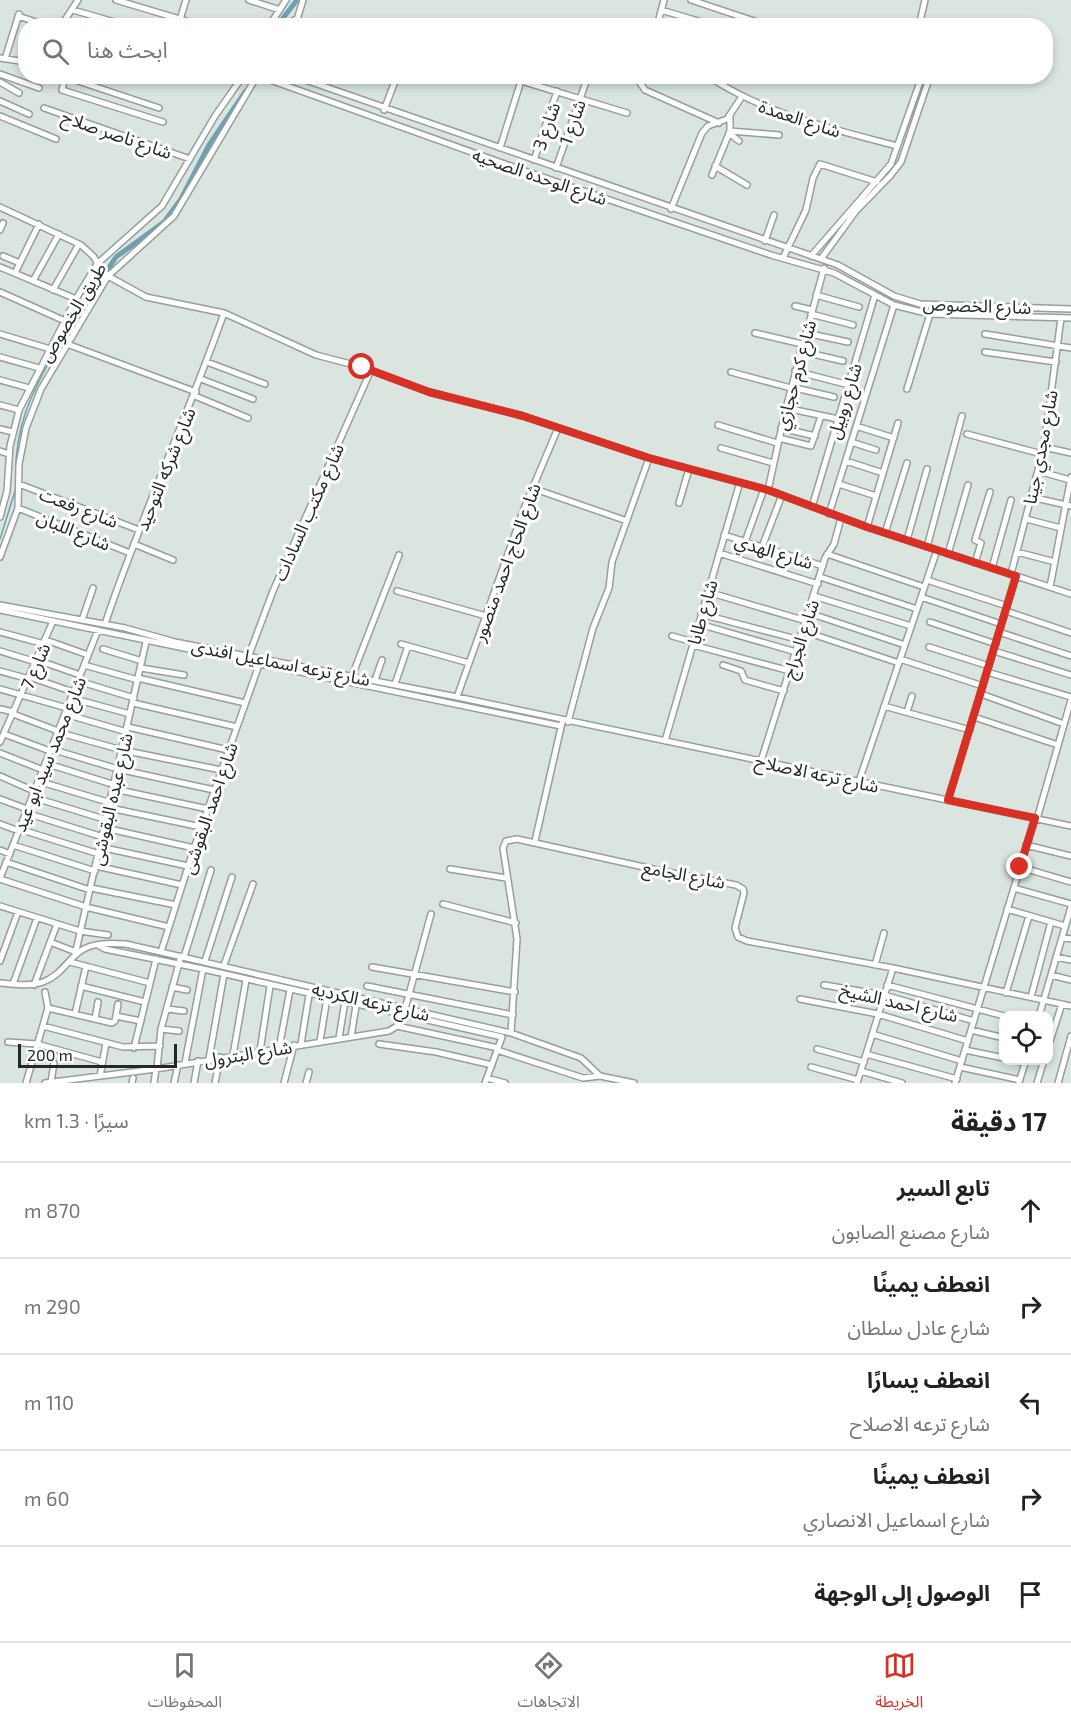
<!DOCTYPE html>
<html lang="ar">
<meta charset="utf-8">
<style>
body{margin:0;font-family:"Exo 2","Noto Sans Arabic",sans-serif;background:#f2f2f2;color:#222;direction:rtl}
.controls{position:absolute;right:18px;bottom:18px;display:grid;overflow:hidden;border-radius:12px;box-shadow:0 3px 9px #0003}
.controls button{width:54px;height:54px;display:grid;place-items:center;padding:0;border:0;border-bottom:2px solid #e0e0e0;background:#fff;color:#222;font:30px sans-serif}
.scale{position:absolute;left:18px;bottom:15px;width:159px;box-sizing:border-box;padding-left:6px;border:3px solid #232725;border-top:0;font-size:16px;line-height:21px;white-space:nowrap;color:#232725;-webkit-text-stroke:4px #fff;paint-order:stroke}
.stop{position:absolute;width:18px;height:18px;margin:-14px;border:4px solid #d93025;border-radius:50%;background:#fff}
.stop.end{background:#d93025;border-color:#fff;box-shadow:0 2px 6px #0008}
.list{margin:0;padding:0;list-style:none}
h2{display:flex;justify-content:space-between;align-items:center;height:78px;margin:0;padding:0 24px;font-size:26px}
h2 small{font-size:20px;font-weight:400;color:#767676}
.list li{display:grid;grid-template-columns:39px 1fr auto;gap:18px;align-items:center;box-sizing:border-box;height:96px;padding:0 24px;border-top:2px solid #e0e0e0}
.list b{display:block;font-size:22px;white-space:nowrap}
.list p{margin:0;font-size:20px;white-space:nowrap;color:#767676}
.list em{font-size:20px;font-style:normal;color:#767676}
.icon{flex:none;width:33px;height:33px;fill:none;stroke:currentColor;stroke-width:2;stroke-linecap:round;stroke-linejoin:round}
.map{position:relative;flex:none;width:1071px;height:1083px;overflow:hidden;direction:ltr}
.search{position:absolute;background:#fff;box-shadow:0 3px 9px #0003;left:18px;right:18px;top:18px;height:66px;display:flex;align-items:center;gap:15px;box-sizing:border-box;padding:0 21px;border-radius:24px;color:#767676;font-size:22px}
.sheet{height:558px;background:#fff}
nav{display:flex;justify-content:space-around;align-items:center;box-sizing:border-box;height:84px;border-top:2px solid #e0e0e0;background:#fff;font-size:16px;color:#767676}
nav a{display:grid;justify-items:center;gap:3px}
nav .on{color:#d93025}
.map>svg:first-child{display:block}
</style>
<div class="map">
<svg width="1071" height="1083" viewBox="0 0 1071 1083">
<rect width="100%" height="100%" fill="#d9e5de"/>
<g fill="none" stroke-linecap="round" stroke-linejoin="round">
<path stroke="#6fa0b2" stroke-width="1.5" d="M16,484C13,429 31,393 58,346
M0,539L16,488"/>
<path stroke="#6fa0b2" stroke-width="5" d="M277,26L297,0
M58,346L116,257L164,222L181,199L209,145L245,92"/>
<defs>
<path id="street" d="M116,0L203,26
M249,0L280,10
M691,0L769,26
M73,10L128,26
M661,10L705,23
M18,16L48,26
M61,26L78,0
M178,26L186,0
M269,26L286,0
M285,26L296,19
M295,26L303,0
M419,26L423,23L441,26
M657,26L664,0
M923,26L921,17L925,0
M0,58L26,62
M5,59L19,14
M0,74L39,88
M63,76L159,108
M259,76L519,169L771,255L834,273L894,305L930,314L1071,318
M294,76L838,265L894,296L920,304L1071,309
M625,76L638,80L645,90L719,123
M708,76C764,114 833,129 897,146
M65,77L62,90L163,122
M508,77L627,113
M742,78L743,76
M0,82L19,93
M0,101L29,114
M44,108L190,159
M384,110L397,76
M0,116L56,139
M730,131L779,135
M729,133L739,141
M500,148L521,81
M534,160L557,91
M715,166L747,185
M556,168L588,76
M712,175L730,131V116
M0,207L81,245L94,257L99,267L108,276L146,297L224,313L316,355L362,367L429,392L523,416L649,458L768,490L867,527L1071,594
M671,209L702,133L708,126L727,119L741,98
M0,230L3,223
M765,241L774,215
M3,256L20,263
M811,256L891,164L922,76
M783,258L806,210L813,178L820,164L877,182
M821,259L856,211L890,176L901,162L930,76
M0,267L76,299
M15,273L39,224
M33,281L59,234
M53,290L79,244
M0,292L65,321
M816,295L859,307
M795,306L812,310
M811,314L853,325
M755,333L802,344
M806,333L848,342
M0,334L50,349
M985,334L1071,348
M67,344L196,392
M800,351L843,361
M985,352L1056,362
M0,357L39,368
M207,362L265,384
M795,371L849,385
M731,372L791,388
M201,379L253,399
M0,380L29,388
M791,387L834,397
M907,389L930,314
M195,396L248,418
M0,405L19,410
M786,408L838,419
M718,425L777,443
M856,426L894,438
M781,428L815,436
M0,429L13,432
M967,434L1042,454
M779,438L811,446L821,416
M851,442L876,450
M1044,447L1071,453
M721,448L773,463
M0,451L9,454
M846,461L883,473
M1038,471L1070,480
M19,484L139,530
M839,484L876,496
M532,488L627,521
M768,490L786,408L824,268
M1031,497L1071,506
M679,503L689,469
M812,507L875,295
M18,508L130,553
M829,514L894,305
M0,517L7,491L10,446L19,410L76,299L97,264L162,206L215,116L243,76
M1026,519L1061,528
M867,527L898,423
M885,533L907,463
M724,535L823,566
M907,540L927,469
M745,542L764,489
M134,544L173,560
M762,547L782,495
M927,547L962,416
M1017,552L1055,562
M719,553L818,584
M827,554L924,587
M948,554L968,485
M0,557L18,508L19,464L26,428L41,389L108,276L174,216L257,76
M975,563L981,543L975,540L990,492
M992,568L1011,500
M1011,574L1044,447L1061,318
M820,577L917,609
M927,580L1007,606
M1050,587L1071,477
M397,591L486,616
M708,592L806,621
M814,596L911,626
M921,597L1001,624
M0,605L125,628L175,642L457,697L1071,826
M0,610L561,726
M1006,611L1071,633
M809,613L905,645
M701,614L800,640
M82,620L93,588
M930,622L996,644
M105,624C140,519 187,418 224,313
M699,624L796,652
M803,631L899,663
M0,632L44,644
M999,632L1071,656
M672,636L693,642
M46,640L88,655
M401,644L469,663
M693,645L790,671
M929,647L989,666
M103,649L142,661
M0,651L36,662
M994,651L1071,675
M249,655L273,591L371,370
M900,659L983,686
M37,660L80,675
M84,665L138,680
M723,665L741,671L745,680L784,691
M141,668L184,675
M0,671L29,679
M987,672L1071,697
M352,676L399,555
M30,677L73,692
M138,678L245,703
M375,680L382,660
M78,681L134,698
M395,684L408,646
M0,689L67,708
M981,694L1064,724
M457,697L525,506L558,428
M71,698L130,714
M133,703L237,727
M884,706L970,730
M0,709L14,712
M907,712L912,696
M13,714L58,731
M65,714L127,732
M974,717L1058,745
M568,722L593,628L609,588L612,562L649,458
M128,727L228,750
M57,732L122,750L221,770
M4,734L50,751
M665,741L740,482
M0,742L53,621
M51,749L118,769L214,790
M0,753L43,770
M761,761L825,558L834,544L841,518
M45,763L115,785
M0,776L34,791
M38,781L111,803
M859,781L937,550
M114,789L208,809
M32,797L107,820
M0,799L27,809
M948,800L1016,576
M110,808L201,827
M26,813L103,837
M1037,819L1071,700
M0,824L19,831
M105,828L194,848
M19,829L99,854
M535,841L562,723
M13,845L95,871
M1026,845L1071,856
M100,847L188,866
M0,850L10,854
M6,862L90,890
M96,866L182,885
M1020,867L1071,882
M450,869L506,878
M0,878L98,630
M0,879L86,907L169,927
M91,888L176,905
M1014,888L1071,904
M443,904L516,923
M0,906L80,931L108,935
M1007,909L1065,926
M1062,937L1071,939
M50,942L76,952
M98,945L105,949L203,969L502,1037
M161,952L194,848L259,665
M75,955L146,642
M184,957L211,870
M1056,957L1071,960
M0,961L18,912
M205,961L232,877
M70,962L150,983
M224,965L253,884
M875,965L884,933
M372,967L515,992
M1051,975L1071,980
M0,983C14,984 29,987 43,982C60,976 66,962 79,952C92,942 111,943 126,944L511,1033L581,1058L600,1076L634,1083
M13,984L37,918
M34,985L57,924
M824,985L884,995L974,1021
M887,985L1004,1016
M81,986L145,1002
M367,986L513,1015
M172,987L187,990
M1006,993L1029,916
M1031,997L1051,922
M800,999L878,1014L968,1041
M48,1008L112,1023L115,1021L118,1004
M167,1009L184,1011
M405,1009L431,914
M75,1014L86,966
M116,1016L141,1021
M1039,1016L1071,907
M95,1019L98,1002
M43,1026L123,1047L160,1046
M397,1026L498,1048
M161,1029L179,1031
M971,1030L1004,1038
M511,1033L517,939L503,848L506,841L517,839L662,871L736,885L743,889L744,893L735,928L738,937L747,941L893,968L1071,1006
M872,1034L962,1061
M351,1037L357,1000
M339,1038L345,1001
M320,1041L327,998
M8,1042L37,1044L102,1062
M301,1044L309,995
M379,1044L436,1052L492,1065
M1048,1047L1062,1004
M134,1048L156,959
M279,1048L290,990
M817,1049L864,1062
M497,1050L583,1078L600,1076
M965,1050L1004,1058
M260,1051L270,986
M866,1054L957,1079
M233,1055L246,980
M209,1059L224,974
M1012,1060L1025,1063
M185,1063L203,969
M811,1067L858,1080
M960,1067L1020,1080
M157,1068L161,1029L181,956
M861,1071L902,1083
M100,1076L106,1043
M487,1078L505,1083
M51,1082L54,1063
M1019,1082L1026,1060
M26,1083L48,1008L45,992
M45,1083L156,1069L389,1031L397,1026L400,1011
M132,1083L133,1078
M154,1083L156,1069
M174,1083L178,1065
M194,1083L198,1061
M215,1083L220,1057
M284,1083L294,1045
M306,1083L309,1072
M485,1083L502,1037
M857,1083L893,968
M955,1083L1035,818
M1037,1083L1044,1060
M1058,1083L1071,1036"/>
</defs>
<use href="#street" stroke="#94a099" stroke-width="8"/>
<use href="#street" stroke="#fff" stroke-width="5"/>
</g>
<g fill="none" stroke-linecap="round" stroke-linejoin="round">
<path stroke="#d93025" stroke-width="8" d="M362,367L429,392L523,416L649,458L768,490L867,527L1016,576L948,800L1035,818L1020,867"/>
</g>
<g text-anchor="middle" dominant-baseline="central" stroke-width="6" stroke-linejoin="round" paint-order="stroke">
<g font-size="18" fill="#232725" stroke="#fff">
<text transform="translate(800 118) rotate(18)">شارع العمدة</text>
<text transform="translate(572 122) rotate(-71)">شارع 1</text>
<text transform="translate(546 126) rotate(-71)">شارع 3</text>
<text transform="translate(117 134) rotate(19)">شارع ناصر صلاح</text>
<text transform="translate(540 176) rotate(19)">شارع الوحده الصحيه</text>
<text transform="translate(977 305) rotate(2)">شارع الخصوص</text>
<text transform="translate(72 312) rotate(-59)">طريق الخصوص</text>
<text transform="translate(795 375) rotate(-75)">شارع كرم حجازي</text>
<text transform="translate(844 401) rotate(-73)">شارع روبيل</text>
<text transform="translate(1040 447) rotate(-79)">شارع مجدي جينا</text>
<text transform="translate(165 469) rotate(-68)">شارع شركه التوحيد</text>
<text transform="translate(79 507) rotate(21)">شارع رفعت</text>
<text transform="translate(308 512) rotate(-66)">شارع مكتب السادات</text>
<text transform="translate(74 530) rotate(22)">شارع اللبان</text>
<text transform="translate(774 551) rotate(17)">شارع الهدي</text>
<text transform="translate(506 562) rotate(-70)">شارع الحاج احمد منصور</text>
<text transform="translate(702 612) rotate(-74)">شارع طابا</text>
<text transform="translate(800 639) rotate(-72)">شارع الجراج</text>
<text transform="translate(281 662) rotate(11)">شارع ترعه اسماعيل افندى</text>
<text transform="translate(35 666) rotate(-67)">شارع 7</text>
<text transform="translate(49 754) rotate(-68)">شارع محمد سيد ابو عيد</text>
<text transform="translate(817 773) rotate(12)">شارع ترعه الاصلاح</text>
<text transform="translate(111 799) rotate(-77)">شارع عبده البقوشى</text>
<text transform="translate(209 808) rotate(-71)">شارع احمد البقوشى</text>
<text transform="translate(684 874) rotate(11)">شارع الجامع</text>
<text transform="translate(371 1001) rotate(13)">شارع ترعه الكرديه</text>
<text transform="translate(899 1002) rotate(13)">شارع احمد الشيخ</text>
<text transform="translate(248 1053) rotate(-9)">شارع البترول</text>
</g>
</g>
</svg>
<div class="controls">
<button><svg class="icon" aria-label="locate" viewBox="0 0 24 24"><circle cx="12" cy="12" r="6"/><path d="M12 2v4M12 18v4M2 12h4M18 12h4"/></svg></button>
</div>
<div class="scale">200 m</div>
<div class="stop" style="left:362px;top:367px"></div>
<div class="stop end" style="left:1020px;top:867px"></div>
<div class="search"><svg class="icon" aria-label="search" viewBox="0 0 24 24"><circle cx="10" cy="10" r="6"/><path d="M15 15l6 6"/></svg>ابحث هنا</div>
</div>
<section class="sheet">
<h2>17 دقيقة<small>سيرًا · 1.3 km</small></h2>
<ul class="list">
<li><svg class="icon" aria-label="ahead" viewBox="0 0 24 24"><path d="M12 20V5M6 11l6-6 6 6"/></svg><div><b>تابع السير</b><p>شارع مصنع الصابون</p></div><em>870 m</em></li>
<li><svg class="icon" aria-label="right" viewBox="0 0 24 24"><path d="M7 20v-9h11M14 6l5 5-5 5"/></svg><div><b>انعطف يمينًا</b><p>شارع عادل سلطان</p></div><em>290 m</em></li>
<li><svg class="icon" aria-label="left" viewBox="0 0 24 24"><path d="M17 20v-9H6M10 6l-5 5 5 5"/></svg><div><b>انعطف يسارًا</b><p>شارع ترعه الاصلاح</p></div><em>110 m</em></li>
<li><svg class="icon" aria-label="right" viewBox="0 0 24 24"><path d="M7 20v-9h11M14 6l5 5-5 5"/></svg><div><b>انعطف يمينًا</b><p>شارع اسماعيل الانصاري</p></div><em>60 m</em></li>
<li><svg class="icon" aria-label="arrive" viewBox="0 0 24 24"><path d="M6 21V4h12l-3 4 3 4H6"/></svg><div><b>الوصول إلى الوجهة</b></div></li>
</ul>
</section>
<nav>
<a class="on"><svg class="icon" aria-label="map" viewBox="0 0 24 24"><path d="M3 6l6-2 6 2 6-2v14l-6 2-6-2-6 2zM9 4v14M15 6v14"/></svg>الخريطة</a>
<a><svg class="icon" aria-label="directions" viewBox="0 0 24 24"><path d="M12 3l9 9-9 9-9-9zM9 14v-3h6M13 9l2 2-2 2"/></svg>الاتجاهات</a>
<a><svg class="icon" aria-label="saved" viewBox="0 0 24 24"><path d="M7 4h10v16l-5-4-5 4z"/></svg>المحفوظات</a>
</nav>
